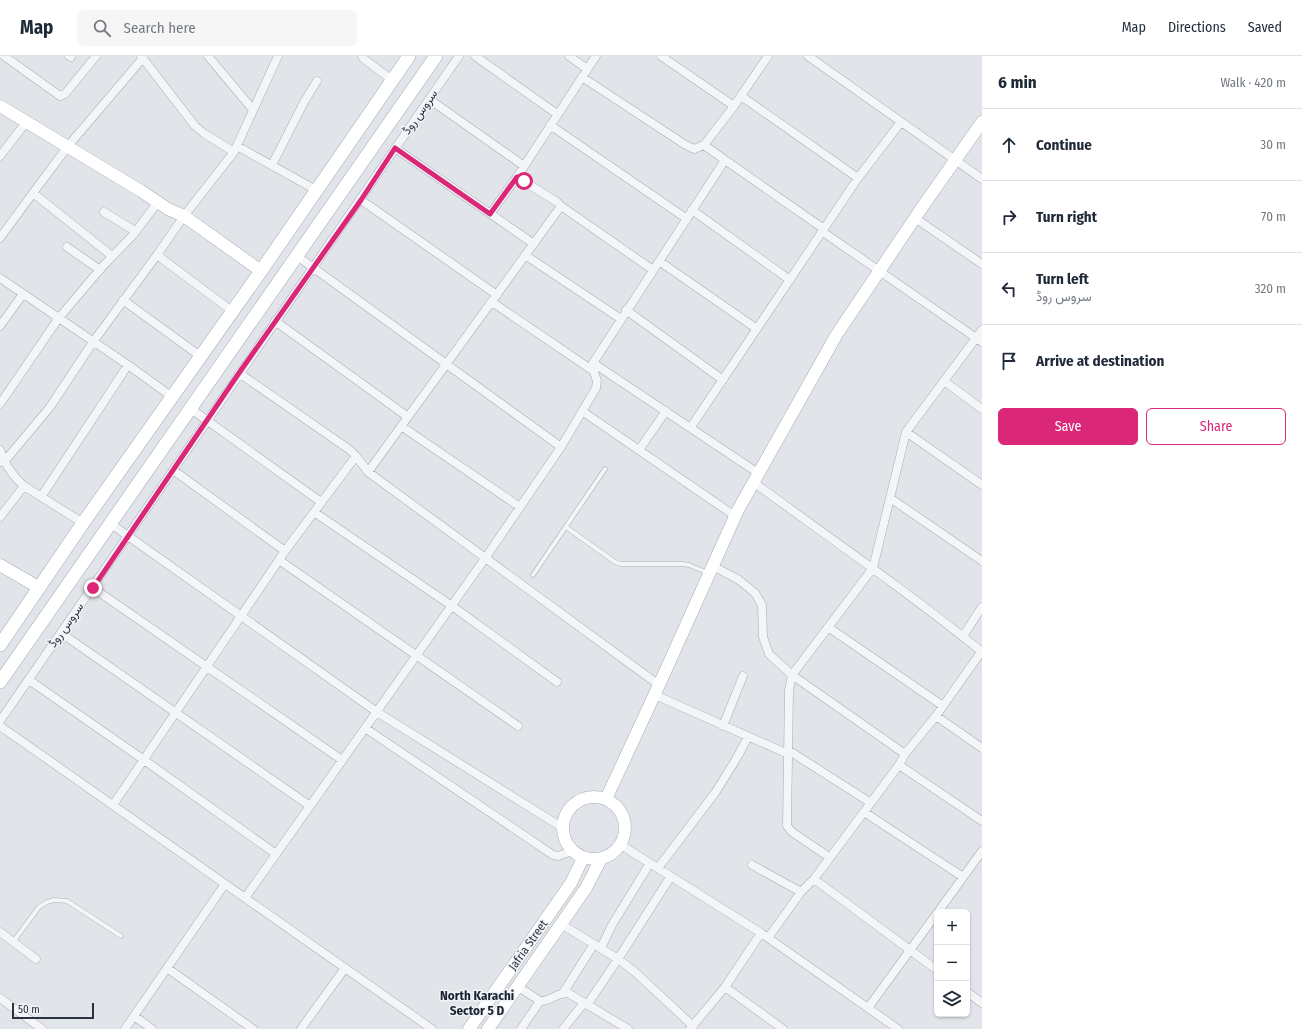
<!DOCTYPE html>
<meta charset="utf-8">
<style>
body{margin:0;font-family:"Fira Sans Condensed",Vazirmatn,sans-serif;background:#f6f6f7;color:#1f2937}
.controls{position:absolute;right:12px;bottom:12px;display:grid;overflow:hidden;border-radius:6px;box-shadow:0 1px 3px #0004}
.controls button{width:36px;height:36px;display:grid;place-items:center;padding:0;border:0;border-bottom:1px solid #e0e1e3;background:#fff;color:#1f2937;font:20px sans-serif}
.scale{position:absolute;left:12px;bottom:10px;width:82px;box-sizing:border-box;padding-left:4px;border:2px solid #293341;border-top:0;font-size:11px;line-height:14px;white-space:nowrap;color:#293341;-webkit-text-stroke:3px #f1f4f7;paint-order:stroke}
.stop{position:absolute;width:12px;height:12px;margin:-9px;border:3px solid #db2777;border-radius:50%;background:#fff}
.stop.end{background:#db2777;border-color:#fff;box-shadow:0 1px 4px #0008}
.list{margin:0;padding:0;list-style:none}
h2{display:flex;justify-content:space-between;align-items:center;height:52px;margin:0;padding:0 16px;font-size:17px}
h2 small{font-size:13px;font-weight:400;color:#747a83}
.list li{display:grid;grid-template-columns:26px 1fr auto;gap:12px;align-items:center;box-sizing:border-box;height:72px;padding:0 16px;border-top:1px solid #e0e1e3}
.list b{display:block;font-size:15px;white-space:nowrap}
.list p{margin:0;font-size:13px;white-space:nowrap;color:#747a83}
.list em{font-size:13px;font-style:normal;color:#747a83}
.actions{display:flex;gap:8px;padding:12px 16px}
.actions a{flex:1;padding:9px 0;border:1px solid #db2777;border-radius:6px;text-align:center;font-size:14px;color:#db2777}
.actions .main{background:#db2777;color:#fff}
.icon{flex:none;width:22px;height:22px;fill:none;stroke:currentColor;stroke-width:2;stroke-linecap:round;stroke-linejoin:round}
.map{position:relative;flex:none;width:982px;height:973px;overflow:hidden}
header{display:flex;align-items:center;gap:24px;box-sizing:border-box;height:56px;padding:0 20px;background:#fff;border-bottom:1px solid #e0e1e3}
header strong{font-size:19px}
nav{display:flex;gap:22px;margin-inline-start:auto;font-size:14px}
.search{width:280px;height:36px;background:#f6f6f7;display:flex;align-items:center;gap:10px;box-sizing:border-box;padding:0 14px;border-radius:6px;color:#747a83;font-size:15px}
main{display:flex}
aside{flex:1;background:#fff}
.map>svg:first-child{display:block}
</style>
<header>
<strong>Map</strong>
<div class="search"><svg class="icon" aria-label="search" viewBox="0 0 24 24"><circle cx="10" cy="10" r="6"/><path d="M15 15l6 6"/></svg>Search here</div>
<nav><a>Map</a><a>Directions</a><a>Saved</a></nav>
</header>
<main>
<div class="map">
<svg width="982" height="973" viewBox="0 0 982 973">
<rect width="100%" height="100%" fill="#e1e5ea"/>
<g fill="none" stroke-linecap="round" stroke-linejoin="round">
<defs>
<path id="lane" d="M566,471L615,506L621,508H682L689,509L708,517
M533,519L605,413
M13,886L39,851L47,846L54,844L67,845L121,880"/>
<path id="street" d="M4,0L60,40L65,38L96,0
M69,0L71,1
M141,0L195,70L205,78L234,96
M208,0L253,54
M362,0L364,3L392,24
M475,0L557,58
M569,0L587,13
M661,0L734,50
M808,0L982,123
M582,21L684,88L694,93L704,89
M741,40L858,122
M429,43L524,110
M550,69L687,163
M237,90L316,134
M395,92L534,188
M0,100L27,65
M725,104L824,173
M272,109L304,46L317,25
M33,137L112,200
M361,144L497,239
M561,150L653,214
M692,154L790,224
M104,156L135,175
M490,158L517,121L596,0
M915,162L982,208
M823,176L982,286
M0,182L33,137L68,90L143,2
M67,191L100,214
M157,199L232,255
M525,199L621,263
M297,200L561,391
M659,205L757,273
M0,222L128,309L171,340
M123,244L200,300
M492,246L592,314
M626,254L723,324
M275,265L408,361
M0,270L23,238
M593,307L758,417
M239,317L350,394L356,400L368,416L659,629
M944,325L982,353
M0,348L58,263L102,211L133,179L158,146
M191,353L321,446
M582,355L735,460
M401,370L520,451
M691,371L858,122L901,66
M906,376L982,429
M0,394C5,408 12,420 24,430L83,467
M639,394L666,355
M0,406H4L50,351L93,286L157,199L184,160L234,96L278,0
M173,414L285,495
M368,416L561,150L557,146L517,121
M753,426C830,482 908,536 982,596
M41,441L128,309
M890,442L982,505
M314,456L452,550L557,626
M0,461L24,430
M111,468L377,656L563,772
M279,504L518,670
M713,510L739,524L755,537L762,549L763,581L769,598L792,619L905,698
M93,532L342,704
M828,571L943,650
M61,577L310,750
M963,580L982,551
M29,624L144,704L276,798
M655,639L788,698
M936,660L982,692
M0,665L459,0
M0,670L432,973
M723,670L743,620
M365,672L553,799L558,800L572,795
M788,694L871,747
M899,709L982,765
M113,749L285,495L356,400
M864,756L963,821
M621,789L761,877L898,973
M829,801L792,776L787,770L789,634L792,619L873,512L906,376L982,274
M752,809L801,836
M658,812L715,737L735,705L748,681
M814,823L937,914
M245,842L486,501L561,391L596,332L597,325L592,310L593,307L725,104L704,89L734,50L768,0
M938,856L982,795
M561,868L618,903L635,916L693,970
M0,876L36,903
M768,882L801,836L814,823L899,709L905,698L936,660L981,596
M601,892L612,869L650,807
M167,912L253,973
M517,930L540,945C550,946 555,937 568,937L628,973
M725,931L783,973
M967,936L982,947
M563,937L594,888
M0,942L42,973
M587,949L618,903L671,820
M868,952L937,857
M134,960L152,973
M125,973L225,828
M301,973L345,912
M521,973L540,945
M563,973L584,947
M690,973L725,931L761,877"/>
<path id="secondary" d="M0,50L141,135L168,153L184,160L261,215
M0,509L38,531
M563 772a31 31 0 1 1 62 0a31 31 0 1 1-62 0Z
M606,743L659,629L738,454L837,278L923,150L982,66
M469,973L571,827L583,802
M488,973L586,832L601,803"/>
<path id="primary" d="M0,589L83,467L261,215L409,0
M0,626L436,0"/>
</defs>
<use href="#lane" stroke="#a6acb4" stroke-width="5"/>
<use href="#street" stroke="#a6acb4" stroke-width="9"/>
<use href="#secondary" stroke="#a6acb4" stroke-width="13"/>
<use href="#primary" stroke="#a0aab5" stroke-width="14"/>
<use href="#lane" stroke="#f4f5f8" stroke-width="4"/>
<use href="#street" stroke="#f4f5f8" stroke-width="8"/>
<use href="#secondary" stroke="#fff" stroke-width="12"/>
<use href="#primary" stroke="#fff" stroke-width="13"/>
</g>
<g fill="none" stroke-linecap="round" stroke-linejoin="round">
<path stroke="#db2777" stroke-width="5" d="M93,532L239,317L361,144L395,92L490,158L517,121L524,125"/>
</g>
<g text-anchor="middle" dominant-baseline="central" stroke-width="3" stroke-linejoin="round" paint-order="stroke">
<g font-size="12" fill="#293341" stroke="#f1f4f7">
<text transform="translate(420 56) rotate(-55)">سروس روڈ</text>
<text transform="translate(66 569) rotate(-55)">سروس روڈ</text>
<text transform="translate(528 889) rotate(-55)">Jafria Street</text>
</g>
<g font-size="13" font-weight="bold" fill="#1c2432" stroke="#f1f4f7">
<text x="477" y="939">North Karachi<tspan x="477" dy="15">Sector 5 D</tspan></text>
</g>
</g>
</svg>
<div class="controls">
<button>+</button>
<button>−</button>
<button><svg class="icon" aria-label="layers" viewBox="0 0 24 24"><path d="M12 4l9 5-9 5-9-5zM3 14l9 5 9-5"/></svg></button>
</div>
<div class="scale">50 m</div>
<div class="stop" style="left:524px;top:125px"></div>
<div class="stop end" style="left:93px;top:532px"></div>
</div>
<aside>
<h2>6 min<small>Walk · 420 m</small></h2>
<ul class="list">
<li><svg class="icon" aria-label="ahead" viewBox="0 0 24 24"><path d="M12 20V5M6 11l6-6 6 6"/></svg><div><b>Continue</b></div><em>30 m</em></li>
<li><svg class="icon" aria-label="right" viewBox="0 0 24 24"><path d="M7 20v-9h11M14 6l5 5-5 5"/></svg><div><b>Turn right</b></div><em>70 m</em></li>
<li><svg class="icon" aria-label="left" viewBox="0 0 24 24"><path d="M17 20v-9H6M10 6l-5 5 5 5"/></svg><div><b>Turn left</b><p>سروس روڈ</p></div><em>320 m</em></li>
<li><svg class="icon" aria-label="arrive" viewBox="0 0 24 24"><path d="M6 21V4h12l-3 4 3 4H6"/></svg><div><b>Arrive at destination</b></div></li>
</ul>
<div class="actions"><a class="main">Save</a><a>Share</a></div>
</aside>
</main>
